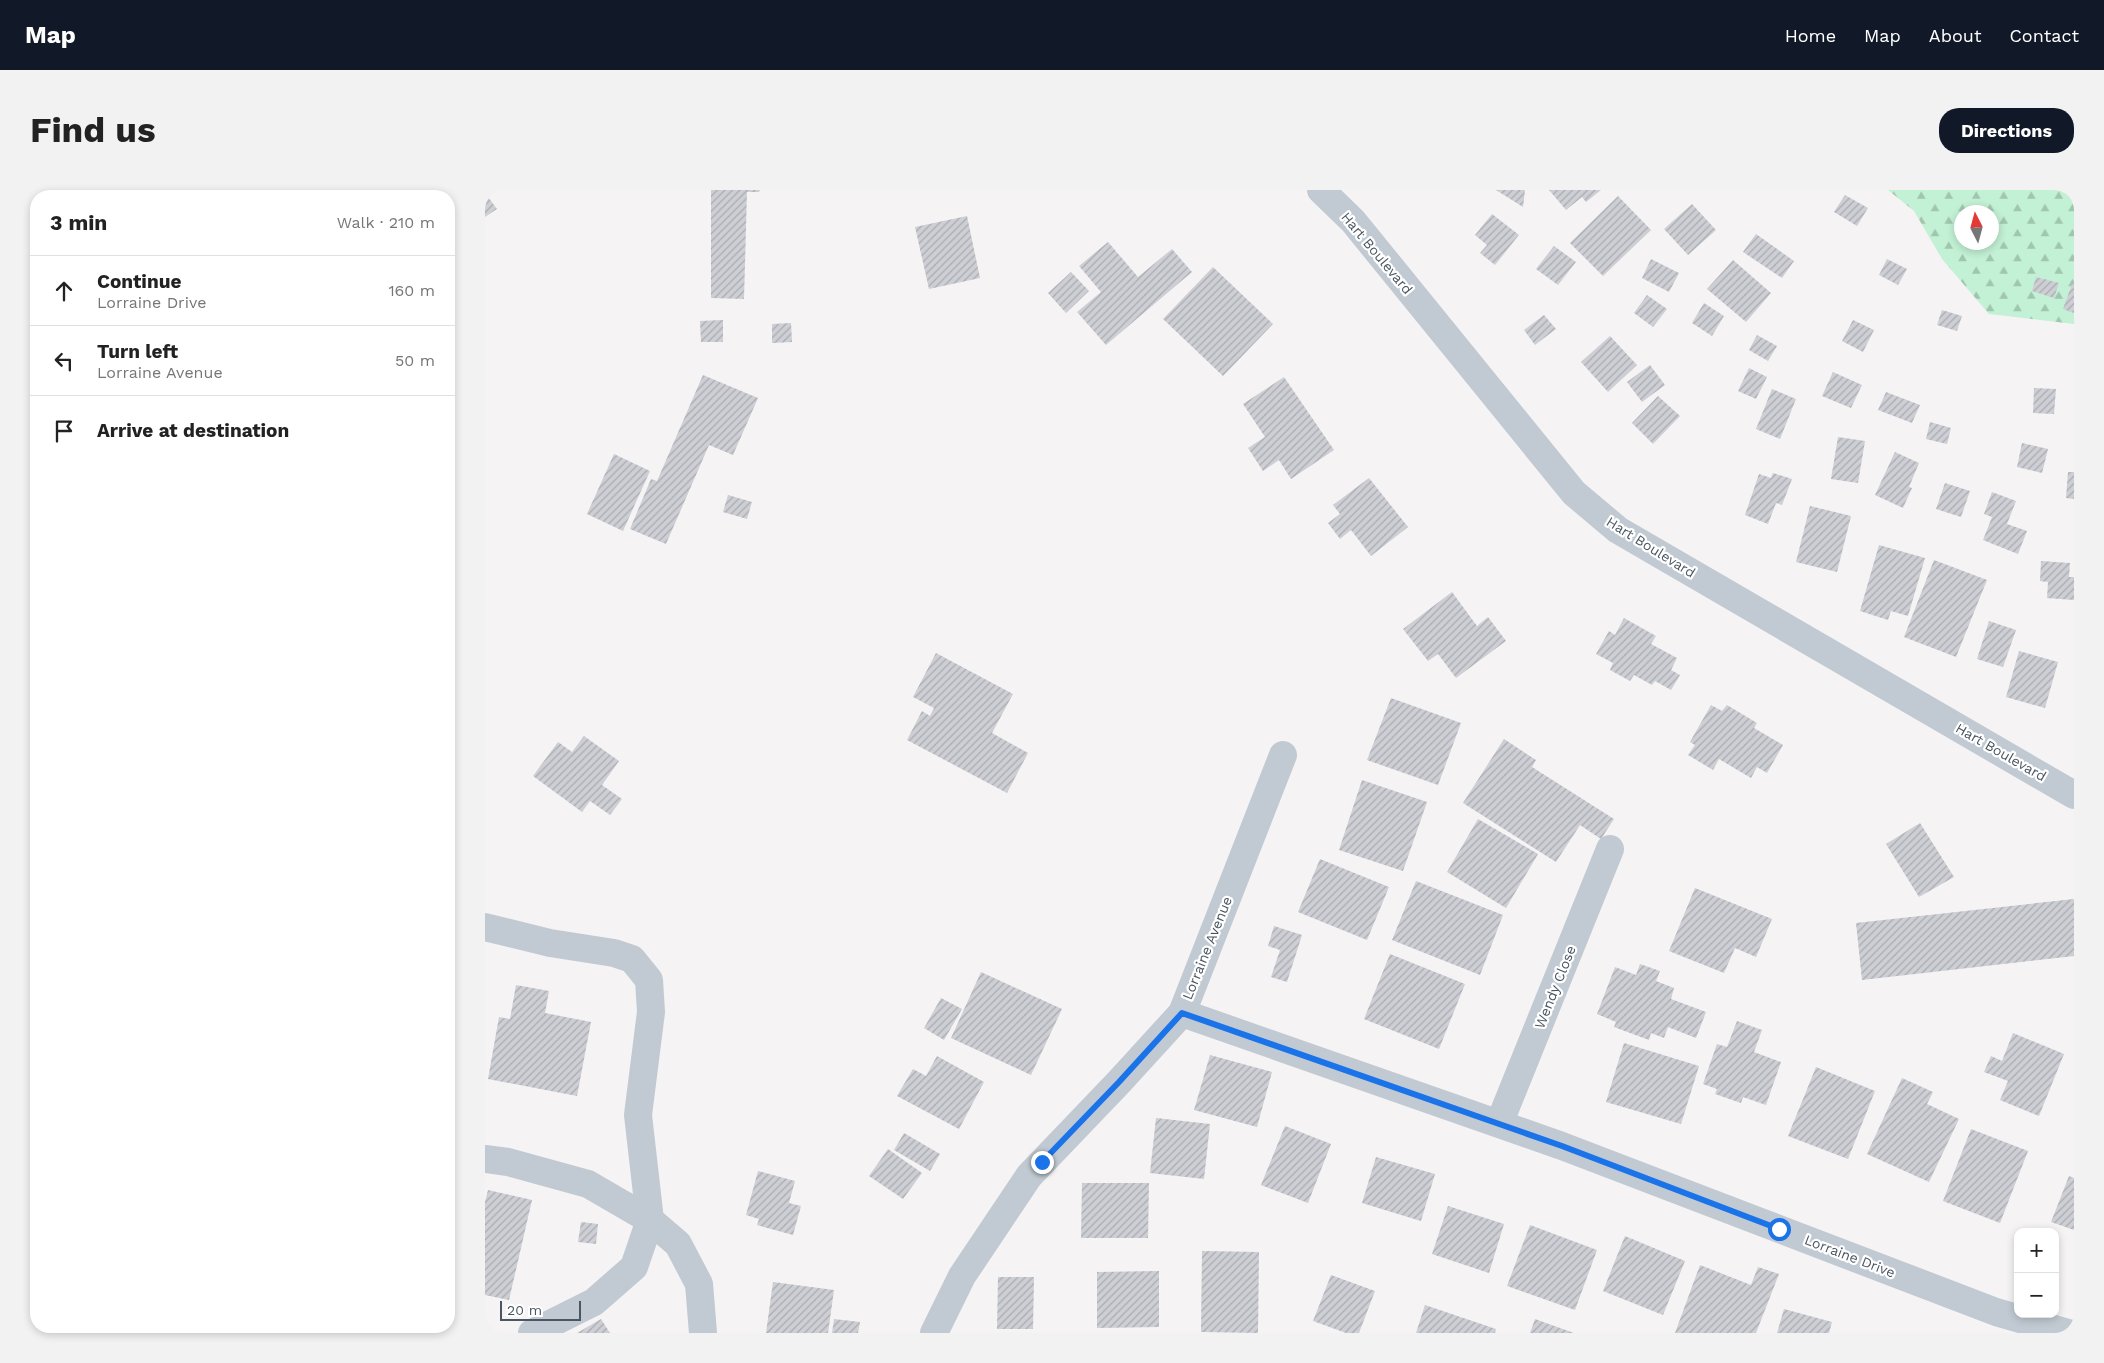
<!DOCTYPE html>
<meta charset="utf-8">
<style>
body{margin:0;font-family:"Work Sans",sans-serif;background:#f2f2f2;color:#222}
.controls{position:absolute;right:15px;bottom:15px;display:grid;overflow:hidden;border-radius:10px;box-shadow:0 2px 8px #0003}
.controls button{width:45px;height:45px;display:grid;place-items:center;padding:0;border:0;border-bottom:1px solid #e0e0e0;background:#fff;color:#222;font:25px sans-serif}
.compass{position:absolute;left:1469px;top:15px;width:45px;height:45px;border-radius:50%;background:#fff;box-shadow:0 2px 8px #0003;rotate:354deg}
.scale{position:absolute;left:15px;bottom:12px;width:81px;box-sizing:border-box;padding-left:5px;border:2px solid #4a5661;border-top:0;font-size:14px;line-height:18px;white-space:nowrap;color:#4a5661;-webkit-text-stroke:4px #fff;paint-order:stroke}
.stop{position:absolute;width:15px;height:15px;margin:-11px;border:4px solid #1a73e8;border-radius:50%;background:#fff}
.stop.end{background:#1a73e8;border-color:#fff;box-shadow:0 1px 5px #0008}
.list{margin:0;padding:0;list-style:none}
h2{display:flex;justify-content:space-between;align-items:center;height:65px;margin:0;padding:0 20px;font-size:21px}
h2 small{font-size:16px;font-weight:400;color:#767676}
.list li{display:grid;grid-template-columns:32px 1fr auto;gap:15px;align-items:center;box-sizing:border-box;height:70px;padding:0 20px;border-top:1px solid #e0e0e0}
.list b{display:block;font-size:19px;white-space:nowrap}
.list p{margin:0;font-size:16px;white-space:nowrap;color:#767676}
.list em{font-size:16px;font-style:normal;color:#767676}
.icon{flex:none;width:28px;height:28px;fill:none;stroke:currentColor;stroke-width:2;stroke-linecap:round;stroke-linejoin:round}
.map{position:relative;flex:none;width:1589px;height:1143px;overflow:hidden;border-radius:20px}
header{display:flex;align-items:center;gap:30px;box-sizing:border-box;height:70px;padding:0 25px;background:#111827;color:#fff}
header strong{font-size:24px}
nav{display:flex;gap:28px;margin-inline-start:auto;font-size:18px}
.intro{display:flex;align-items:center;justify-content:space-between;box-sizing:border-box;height:120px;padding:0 30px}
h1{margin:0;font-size:35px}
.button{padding:12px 22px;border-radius:20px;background:#111827;color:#fff;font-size:18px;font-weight:700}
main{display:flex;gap:30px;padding:0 30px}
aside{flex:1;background:#fff;border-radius:20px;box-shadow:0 2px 8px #0003}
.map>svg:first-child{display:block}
</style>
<header>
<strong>Map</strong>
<nav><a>Home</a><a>Map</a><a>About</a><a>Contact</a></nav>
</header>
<div class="intro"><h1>Find us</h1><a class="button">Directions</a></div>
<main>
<aside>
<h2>3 min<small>Walk · 210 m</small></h2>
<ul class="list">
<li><svg class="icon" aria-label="ahead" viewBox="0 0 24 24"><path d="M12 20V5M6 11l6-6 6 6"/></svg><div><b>Continue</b><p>Lorraine Drive</p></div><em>160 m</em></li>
<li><svg class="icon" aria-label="left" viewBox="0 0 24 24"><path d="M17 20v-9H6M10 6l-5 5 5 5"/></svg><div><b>Turn left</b><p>Lorraine Avenue</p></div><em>50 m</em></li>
<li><svg class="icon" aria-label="arrive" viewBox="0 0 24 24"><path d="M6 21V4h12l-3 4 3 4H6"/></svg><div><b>Arrive at destination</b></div></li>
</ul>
</aside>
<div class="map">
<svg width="1589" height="1143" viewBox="0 0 1589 1143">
<defs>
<pattern id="forest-firs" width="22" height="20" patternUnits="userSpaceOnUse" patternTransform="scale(1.25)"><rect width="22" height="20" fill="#c3f1d5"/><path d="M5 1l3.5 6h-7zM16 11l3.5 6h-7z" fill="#a0c6b0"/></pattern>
<pattern id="building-hatch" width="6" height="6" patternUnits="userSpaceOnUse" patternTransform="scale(1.25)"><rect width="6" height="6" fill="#cdcfd5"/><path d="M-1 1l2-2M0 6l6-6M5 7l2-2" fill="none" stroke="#a8abb0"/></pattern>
</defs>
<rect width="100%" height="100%" fill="#f5f3f3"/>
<path fill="url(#forest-firs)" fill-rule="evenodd" d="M1403,0H1589V134L1504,124L1457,69L1429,21ZM1476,22H1506V52H1476Z"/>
<path fill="url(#building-hatch)" d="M226,0H275L274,2H262L259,109L226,108Z
M1011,0H1040L1038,17Z
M1064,0H1116L1101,12L1097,7L1081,20Z
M0,3L12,19L0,27Z
M1360,5L1383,18L1372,36L1349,22Z
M1133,6L1166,40L1118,86L1085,53Z
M1207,14L1231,40L1203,65L1179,39Z
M1007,24L1034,45L1010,75L995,63L1002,55L990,45Z
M482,26L495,88L444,99L430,37Z
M1271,44L1309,71L1297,88L1258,62Z
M623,52L653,87L687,59L707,82L621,155L592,122L616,102L594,76Z
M1069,56L1091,72L1073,95L1051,79Z
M1166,69L1194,83L1184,102L1157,88Z
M1402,69L1422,79L1413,95L1394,85Z
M1248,70L1286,103L1261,132L1222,99Z
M728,77L788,134L738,186L678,129Z
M586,82L604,101L581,123L563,103Z
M1551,87L1574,93L1569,108L1547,101Z
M1587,94L1589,95V123L1578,119Z
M1162,105L1182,119L1168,137L1149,123Z
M1219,113L1239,126L1227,146L1207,133Z
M1457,120L1477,126L1472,141L1452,135Z
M1059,125L1071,139L1050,155L1039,140Z
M238,130V152H216L215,131Z
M1368,130L1389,140L1378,162L1357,151Z
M306,133L307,152L287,153V134Z
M1272,145L1292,156L1283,171L1264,160Z
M1125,146L1152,175L1123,202L1096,172Z
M1165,175L1180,195L1157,212L1142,192Z
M1264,178L1282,187L1271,209L1253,201Z
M1348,182L1377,195L1366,218L1337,206Z
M218,185L273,208L248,265L224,255L181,354L145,339L166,289L172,291Z
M799,187L849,260L806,289L794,270L778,281L763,258L780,247L758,214Z
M1549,198L1571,199L1569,224L1548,223Z
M1287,199L1311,209L1295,249L1271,239Z
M1401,202L1435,215L1427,233L1393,220Z
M1173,206L1195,226L1168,254L1147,233Z
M1445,232L1466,238L1462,254L1441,249Z
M1353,247L1380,251L1373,293L1346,289Z
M1537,253L1563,259L1557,283L1532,277Z
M1410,262L1434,273L1424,297L1427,298L1418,318L1390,305Z
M129,264L165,281L138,341L102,324Z
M1583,282H1589V309L1581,308Z
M1288,283L1307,289L1297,315L1291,313L1283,334L1260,325L1274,284L1286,288Z
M884,288L923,337L886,366L866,340L855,349L843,333L855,324L848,315Z
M1460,293L1485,301L1476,327L1451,319Z
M1507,302L1531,311L1522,334L1542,341L1533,364L1498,350L1507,327L1499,324Z
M243,305L267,312L262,329L238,322Z
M1325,316L1366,326L1352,382L1311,372Z
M1394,355L1440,368L1423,426L1406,421L1403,430L1375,421Z
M1449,370L1502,390L1471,467L1419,447Z
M1556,371L1585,373L1584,387H1589V410L1562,408L1563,392L1555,391Z
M967,402L992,436L1003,427L1021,451L971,488L953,464L943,471L918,439Z
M1139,428L1171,446L1166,454L1192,468L1186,480L1195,485L1186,500L1170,491L1167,495L1149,485L1145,491L1125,480L1128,473L1111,464L1124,441L1130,445Z
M1504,431L1531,440L1518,477L1492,469Z
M1534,461L1573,472L1560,518L1521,507Z
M451,463L528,504L507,543L543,563L522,603L422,550L437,521L445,526L449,518L428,507Z
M906,508L976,533L953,595L882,570Z
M1226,515L1237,521L1242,515L1272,533L1269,538L1298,555L1282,583L1272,577L1266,588L1234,569L1228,580L1203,565L1210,555L1205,552Z
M99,546L134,571L117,595L137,609L125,625L105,611L97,622L48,586L73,552L87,562Z
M1019,549L1051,570L1047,577L1129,629L1116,649L1095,635L1071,672L978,613Z
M877,590L942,612L918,681L854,660Z
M993,629L1053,664L1021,718L962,682Z
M1435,633L1469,687L1434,707L1401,654Z
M835,669L904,697L882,750L813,722Z
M931,691L1018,725L995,785L907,750Z
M1210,698L1287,729L1271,767L1250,758L1239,783L1184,761Z
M1589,709V766L1377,790L1371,733Z
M789,736L817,745L802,792L786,787L795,760L783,756Z
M905,764L980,794L954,859L879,829Z
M1155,774L1175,781L1171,791L1189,798L1186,809L1221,822L1211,848L1183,837L1179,848L1166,843L1164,850L1129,837L1131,832L1112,824L1130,777L1151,785Z
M496,782L577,819L546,885L466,848Z
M31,795L64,801L60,823L106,832L92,906L3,889L14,827L25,829Z
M456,808L477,819L459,850L439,838Z
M1252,831L1277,840L1269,862L1296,872L1281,915L1258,907L1256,913L1230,904L1232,899L1218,894L1232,854L1242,857Z
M1528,843L1579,864L1554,926L1515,910L1523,891L1499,882L1506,866L1517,871Z
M1139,853L1214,876L1196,934L1121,912Z
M725,865L787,882L772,937L709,920Z
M452,866L499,892L474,939L412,906L428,879L441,886Z
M1331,877L1390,901L1363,969L1303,946Z
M1417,888L1448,902L1442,914L1474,929L1444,992L1382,964Z
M671,928L725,934L719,989L665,983Z
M800,936L846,954L823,1013L776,995Z
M1486,939L1543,961L1515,1033L1458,1011Z
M419,943L455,964L445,981L409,960Z
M403,959L437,983L418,1009L384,986Z
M891,967L950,984L936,1031L877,1013Z
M273,981L310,991L304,1013L316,1016L308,1045L272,1035L274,1029L261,1025Z
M1584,986L1589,988V1040L1566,1032Z
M597,993H664L663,1048H596Z
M3,1000L47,1010L24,1110L0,1105V1012Z
M963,1016L1019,1034L1004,1083L947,1064Z
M96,1032L113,1034L111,1054L93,1052Z
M1045,1035L1112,1060L1090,1120L1022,1096Z
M1140,1046L1200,1071L1178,1125L1118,1101Z
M717,1061L774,1062L773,1143L716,1142Z
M1215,1075L1266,1095L1273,1077L1294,1084L1271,1143H1190Z
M674,1081V1137L612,1138V1082Z
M846,1085L890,1101L874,1143H861L828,1131Z
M513,1087H549L548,1139H512Z
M288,1092L349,1100L343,1143H281Z
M940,1115L1011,1139L1010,1143H931Z
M1299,1119L1347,1132L1344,1143H1292Z
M116,1129L125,1143H92Z
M349,1129L375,1132L373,1143H347Z
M1050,1129L1089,1143H1045Z"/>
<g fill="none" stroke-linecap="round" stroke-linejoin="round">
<path stroke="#c1cad2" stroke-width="28" d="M836,0L868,31L1089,303L1133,340L1589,605
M0,737L65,753L129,763L147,769L164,790L166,822L153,925L165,1030L149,1077L109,1112L47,1143
M697,823L1077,956L1511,1122L1583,1143
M1014,934L1125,659
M449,1143L477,1086L544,986L634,892L697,823L798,565"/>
<path stroke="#c1cad2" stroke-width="28" d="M0,969L23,972L103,994L165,1030L193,1054L214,1094L218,1143"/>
</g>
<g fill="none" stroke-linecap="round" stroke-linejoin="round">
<path stroke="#1a73e8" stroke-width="6" d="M557,972L634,892L697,823L1077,956L1294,1039"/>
</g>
<g text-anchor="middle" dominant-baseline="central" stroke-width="4.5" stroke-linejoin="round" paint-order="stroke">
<g font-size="14" fill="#4a5661" stroke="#fff">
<text transform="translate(892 63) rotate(50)">Hart Boulevard</text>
<text transform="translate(1166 357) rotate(32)">Hart Boulevard</text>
<text transform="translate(1516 562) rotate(30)">Hart Boulevard</text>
<text transform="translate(722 758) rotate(-68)">Lorraine Avenue</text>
<text transform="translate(1070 797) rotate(-68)">Wendy Close</text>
<text transform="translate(1365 1066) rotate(21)">Lorraine Drive</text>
</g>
</g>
</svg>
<div class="controls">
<button>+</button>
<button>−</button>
</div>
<svg class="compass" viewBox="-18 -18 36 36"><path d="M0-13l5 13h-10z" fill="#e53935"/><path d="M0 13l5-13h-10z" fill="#767676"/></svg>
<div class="scale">20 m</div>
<div class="stop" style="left:1294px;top:1039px"></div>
<div class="stop end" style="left:557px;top:972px"></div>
</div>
</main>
